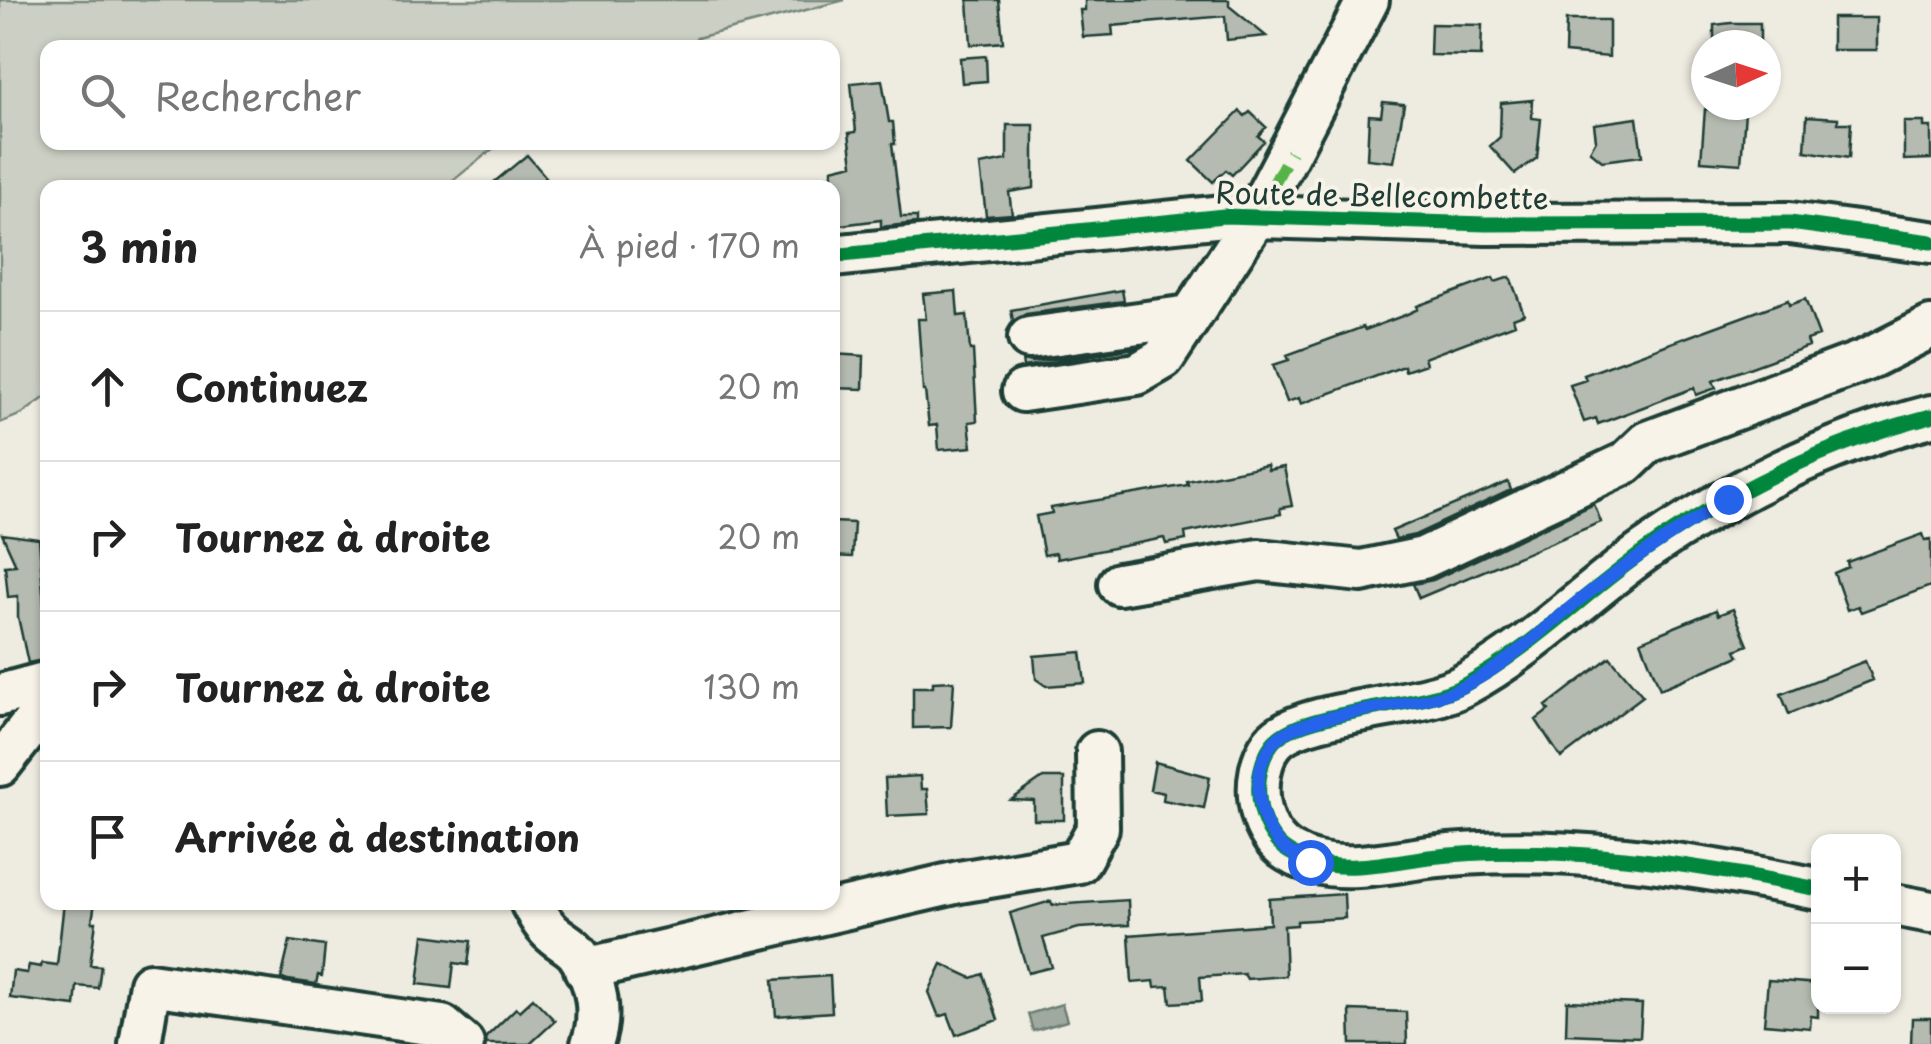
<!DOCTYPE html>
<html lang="fr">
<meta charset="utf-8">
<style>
body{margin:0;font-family:"Playpen Sans",sans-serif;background:#f6f6f6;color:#222}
.controls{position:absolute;right:30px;bottom:30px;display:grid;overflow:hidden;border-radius:20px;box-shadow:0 2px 8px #0004}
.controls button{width:90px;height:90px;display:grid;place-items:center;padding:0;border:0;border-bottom:2px solid #e0e0e0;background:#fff;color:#222;font:50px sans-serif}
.compass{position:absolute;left:1691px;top:30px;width:90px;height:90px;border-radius:50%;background:#fff;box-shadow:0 2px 8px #0004;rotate:87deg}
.stop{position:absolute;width:30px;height:30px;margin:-22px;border:8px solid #2563eb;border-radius:50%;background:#fff}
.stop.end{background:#2563eb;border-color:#fff;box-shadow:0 2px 10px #0008}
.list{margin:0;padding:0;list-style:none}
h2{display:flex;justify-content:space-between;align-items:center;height:130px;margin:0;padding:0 40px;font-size:42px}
h2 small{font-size:32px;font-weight:400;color:#767676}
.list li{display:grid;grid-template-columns:65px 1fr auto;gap:30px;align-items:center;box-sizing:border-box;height:150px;padding:0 40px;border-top:2px solid #e0e0e0}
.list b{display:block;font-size:38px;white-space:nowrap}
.list em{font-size:32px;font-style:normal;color:#767676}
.icon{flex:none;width:55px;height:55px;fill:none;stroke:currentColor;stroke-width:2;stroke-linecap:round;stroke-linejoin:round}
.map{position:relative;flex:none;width:1931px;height:1044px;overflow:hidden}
.search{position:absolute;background:#fff;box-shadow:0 2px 8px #0004;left:40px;top:40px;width:800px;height:110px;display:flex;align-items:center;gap:25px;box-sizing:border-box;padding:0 35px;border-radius:20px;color:#767676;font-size:38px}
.panel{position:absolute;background:#fff;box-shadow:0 2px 8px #0004;left:40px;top:180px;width:800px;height:730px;border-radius:20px}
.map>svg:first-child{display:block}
</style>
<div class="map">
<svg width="1931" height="1044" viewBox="0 0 1931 1044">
<rect width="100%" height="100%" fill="#eeece1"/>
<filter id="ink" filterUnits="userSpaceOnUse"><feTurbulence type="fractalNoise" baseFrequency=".01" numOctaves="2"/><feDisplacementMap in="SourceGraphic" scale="20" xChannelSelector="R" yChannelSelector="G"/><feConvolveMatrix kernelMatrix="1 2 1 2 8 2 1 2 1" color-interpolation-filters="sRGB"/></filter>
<g filter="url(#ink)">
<path fill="#cccfc4" stroke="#76867c" stroke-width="2.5" d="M0,0H845L697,38L684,47L48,48V142L500,143L445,187L48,188L47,396L22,414L0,423Z"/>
<path fill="#9fa99f" stroke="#6c7e74" stroke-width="2.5" d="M1062,1004L1067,1021L1033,1031L1028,1014Z"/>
<path fill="#b5bbb0" stroke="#1f3d34" stroke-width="2.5" d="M968,0H999L1003,42L971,45Z
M1085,0H1229V6L1266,36L1227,40L1225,16L1112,26L1113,35L1083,37L1080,10H1085Z
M1832,18H1877V50H1832Z
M1566,20H1609V57L1565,53Z
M1731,23H1760V45H1714V25Z
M1431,24L1482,25L1481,56L1430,55Z
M986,56L987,81L962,83L960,58Z
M882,80L889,122H893L895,144H892L901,217H917V223L881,227V220L832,226V169L853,164L849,133L856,132L851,83Z
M1533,100L1532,118L1541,119L1537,158L1515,174L1490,146L1500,137L1501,103Z
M1383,102L1404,104L1394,162L1367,159L1369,115L1381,116Z
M1705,109L1745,112L1741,164L1701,161Z
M1240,111L1245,116L1250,112L1266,127L1258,136L1264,141L1232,175L1226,170L1213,182L1191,161Z
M1807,116L1838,118V123H1851L1849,158L1805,151Z
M1637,118L1642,156L1602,161L1590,151L1596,140L1594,124Z
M1904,122H1924V127H1931V159L1904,160Z
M1007,125H1034V188L1009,192L1012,214L986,216L980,165L1007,160Z
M527,155L546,177L533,188H487Z
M1510,277L1524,314L1513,318L1515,324L1424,358L1426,364L1405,371L1404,366L1301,404L1299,398L1287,402L1273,365L1289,360L1287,355L1363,327L1365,330L1405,315L1418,309L1417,306L1493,278L1495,282Z
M1122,290L1124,301L1026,314L1013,321L1011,310Z
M956,291L958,316L967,315L970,350H973L977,421L969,422L972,447L939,450L937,425L929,426L925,391H923L918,319H926L923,294Z
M1805,299L1819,336L1807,340L1809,346L1713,381L1716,388L1696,395L1694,388L1598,424L1596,418L1584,422L1570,385L1586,380L1584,375L1788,300L1789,305Z
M1135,348L1023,367L1022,360L1032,362Z
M832,354L864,356L863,389L832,388Z
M1267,465L1268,470L1284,467L1292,506L1280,508L1281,514L1185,533L1186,540L1166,544L1164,538L1057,559L1056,553L1044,555L1036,516L1052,513L1051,508L1188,485L1187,481Z
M1508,482L1511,490L1415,535L1396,539L1392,531Z
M1594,504L1601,522L1419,598L1413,584L1433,580Z
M832,522L854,523L852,557L832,556Z
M2,534L39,539L48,659L28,663L18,617V596L8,597L5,566L16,565Z
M1923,534L1925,540L1931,539V586L1861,612L1858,606L1847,610L1834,573L1848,567L1847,562Z
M1733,609L1748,645L1736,650L1739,656L1660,689L1641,641L1716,610L1718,615Z
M1081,652L1085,683L1046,686L1036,679L1034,656Z
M1610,657L1643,696L1561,758L1536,720L1549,710L1546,706Z
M1865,661L1873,680L1789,714L1781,694Z
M954,681L951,727L913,728V687H933V682Z
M1155,762L1210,777L1204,808L1163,800L1164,793L1150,790Z
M920,776L921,789H927L929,814L887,816L885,778Z
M1043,778H1064V820H1034V801L1011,800Z
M1344,894L1345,918L1297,921V925L1284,926L1286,976L1247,979L1244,974L1200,977L1202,1001L1171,1003L1169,986L1155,987L1154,981L1132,983L1129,935L1270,924L1269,899Z
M1128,900L1129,925L1079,928L1043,938L1052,967L1028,973L1010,913L1051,901L1052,905Z
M64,902H95L92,922H96L90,965L101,966L98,988L77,986L75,1006L10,998L13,971L27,973L29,965L41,967L42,963L57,965Z
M424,935L471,941L468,965L454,963L451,988L418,984Z
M290,941L325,946L322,976L318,975L316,984L281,979Z
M942,964L972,978L983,974L998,1020L956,1035L948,1014L939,1017L929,992Z
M830,976L832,1012L776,1016L773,980Z
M1768,980L1818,984V1017L1811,1016L1810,1028L1764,1024Z
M533,998L555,1021L530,1044H486V1037L516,1008L519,1011Z
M1567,1001L1642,1004L1640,1037L1566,1034Z
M1350,1010L1406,1012L1407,1044H1351Z
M1912,1018H1931V1044H1911Z"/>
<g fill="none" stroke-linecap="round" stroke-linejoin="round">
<defs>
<path id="minor" d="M832,256L1224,216L1486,224L1790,223L1931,242
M1029,338L1190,316
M1023,391L1137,374L1163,359L1255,218L1368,0
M1119,584L1259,560L1361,571L1423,558L1626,463L1648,442L1866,360L1931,327
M0,695L48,682
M0,765L48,704
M1818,889C1695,864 1554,842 1429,857C1383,863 1331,877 1289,852C1255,832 1250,773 1272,744C1297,709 1419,710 1464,685C1531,649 1584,594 1646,550C1731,491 1830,442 1931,416
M531,902C536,911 541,922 548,929C556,939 571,944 578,954C597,980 603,1015 592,1044
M1894,905L1931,912
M585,969L959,882L1079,862L1098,828L1097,752
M140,1044L150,984L442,1026L463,1044"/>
</defs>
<use href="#minor" stroke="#1f3d34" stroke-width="48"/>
<use href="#minor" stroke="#f7f3e8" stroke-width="40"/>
<path stroke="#55b346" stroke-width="12" stroke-dasharray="25 12" stroke-linecap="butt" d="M1255,218L1291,152"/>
<defs>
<path id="cycleway" d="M832,256L1224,216L1486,224L1790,223L1931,242
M1818,889C1695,864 1554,842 1429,857C1383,863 1331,877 1289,852C1255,832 1250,773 1272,744C1297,709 1419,710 1464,685C1531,649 1584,594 1646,550C1731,491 1830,442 1931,416"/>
</defs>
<use href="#cycleway" stroke="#f7f3e8" stroke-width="21"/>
<use href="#cycleway" stroke="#00873e" stroke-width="15"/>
</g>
</g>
<g fill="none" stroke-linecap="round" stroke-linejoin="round" filter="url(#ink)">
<path stroke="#2563eb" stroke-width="12" d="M1310,862C1301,858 1290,854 1283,848C1257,822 1249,773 1273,743C1298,711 1411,709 1454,691C1501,671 1537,634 1577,602C1626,564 1676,531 1728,499"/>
</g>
<g text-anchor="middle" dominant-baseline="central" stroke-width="8" stroke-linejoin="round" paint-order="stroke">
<g font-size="30" fill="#1f3d34" stroke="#f7f3e8">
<text transform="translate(1382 194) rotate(1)">Route de Bellecombette</text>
</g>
</g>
</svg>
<div class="controls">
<button>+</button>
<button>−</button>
</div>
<svg class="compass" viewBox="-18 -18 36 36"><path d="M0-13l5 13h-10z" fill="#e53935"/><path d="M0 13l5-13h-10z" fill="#767676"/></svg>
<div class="stop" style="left:1310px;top:862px"></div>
<div class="stop end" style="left:1728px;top:499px"></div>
<div class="search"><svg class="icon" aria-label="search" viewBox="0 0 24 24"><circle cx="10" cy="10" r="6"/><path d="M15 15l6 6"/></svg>Rechercher</div>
<section class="panel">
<h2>3 min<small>À pied · 170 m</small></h2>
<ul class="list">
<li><svg class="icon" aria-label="ahead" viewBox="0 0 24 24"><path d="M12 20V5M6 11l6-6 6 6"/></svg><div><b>Continuez</b></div><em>20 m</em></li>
<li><svg class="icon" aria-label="right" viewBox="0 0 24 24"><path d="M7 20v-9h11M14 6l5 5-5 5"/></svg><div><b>Tournez à droite</b></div><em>20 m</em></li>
<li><svg class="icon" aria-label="right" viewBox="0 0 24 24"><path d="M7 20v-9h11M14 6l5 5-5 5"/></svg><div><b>Tournez à droite</b></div><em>130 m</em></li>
<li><svg class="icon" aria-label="arrive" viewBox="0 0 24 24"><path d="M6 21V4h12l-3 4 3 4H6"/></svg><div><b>Arrivée à destination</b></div></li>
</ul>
</section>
</div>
